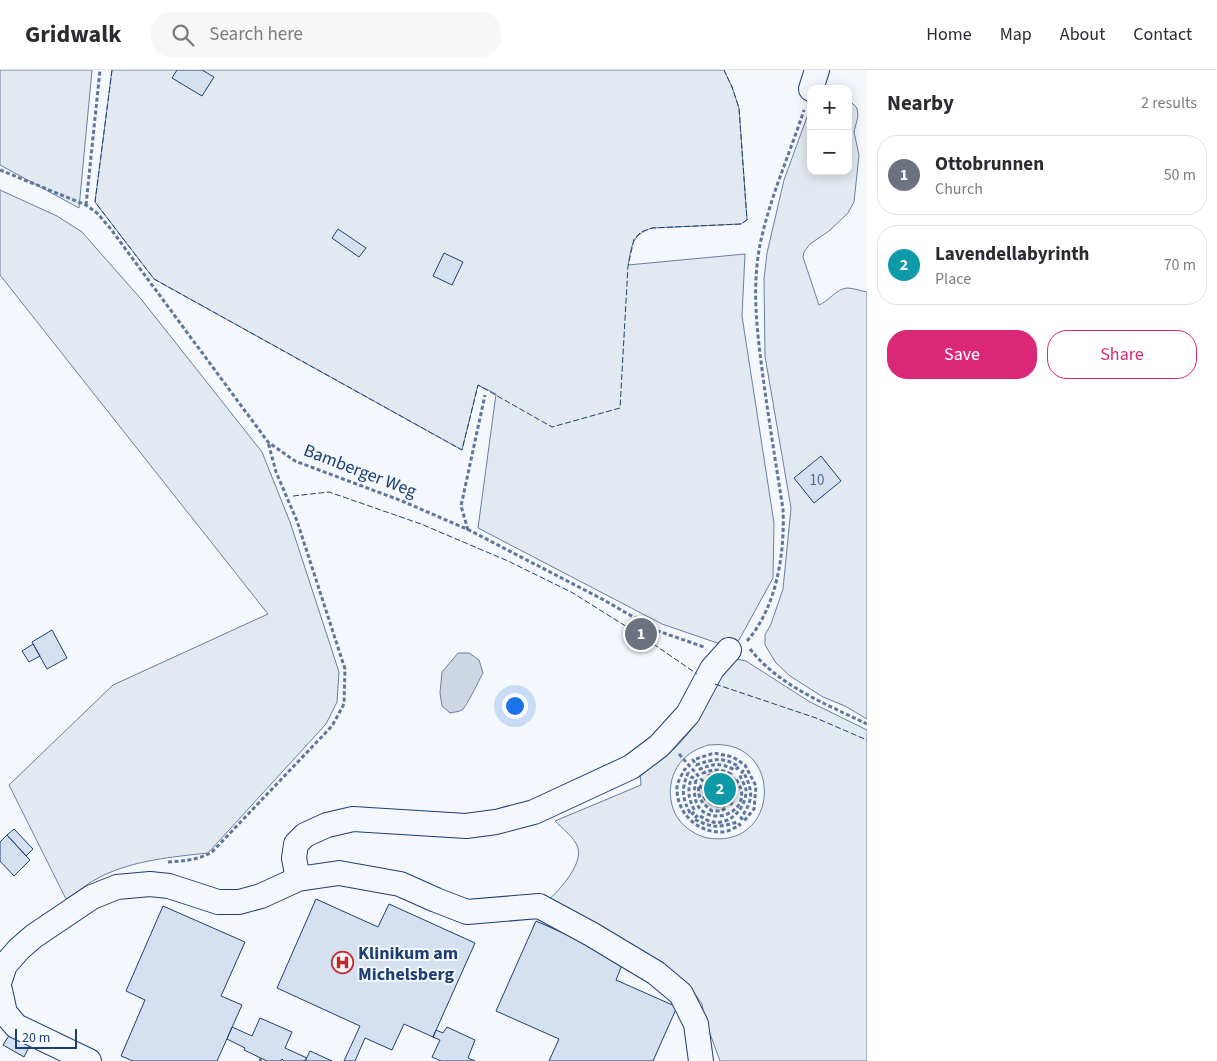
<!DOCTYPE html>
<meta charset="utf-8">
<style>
body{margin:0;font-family:"Source Sans 3",sans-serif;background:#f7f7f7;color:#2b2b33}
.controls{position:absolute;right:15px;top:15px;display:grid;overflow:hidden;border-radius:10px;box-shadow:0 2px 12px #0003}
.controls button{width:45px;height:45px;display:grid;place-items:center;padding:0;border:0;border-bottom:1px solid #e1e1e2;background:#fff;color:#2b2b33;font:25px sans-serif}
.scale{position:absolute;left:15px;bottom:12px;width:62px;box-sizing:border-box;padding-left:5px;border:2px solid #1d3f73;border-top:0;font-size:14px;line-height:18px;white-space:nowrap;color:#1d3f73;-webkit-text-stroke:4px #f4f7fb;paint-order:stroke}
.you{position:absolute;left:514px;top:635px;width:18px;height:18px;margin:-12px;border:4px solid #fff;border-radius:50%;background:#1a73e8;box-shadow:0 0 0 8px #1a73e833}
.badge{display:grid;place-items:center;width:32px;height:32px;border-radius:50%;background:#db2777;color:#fff;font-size:16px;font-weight:700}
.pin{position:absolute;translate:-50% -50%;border:2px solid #fff;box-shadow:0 1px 5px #0006}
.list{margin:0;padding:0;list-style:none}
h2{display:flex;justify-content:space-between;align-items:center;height:65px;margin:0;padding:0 20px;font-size:21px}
h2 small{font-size:16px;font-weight:400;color:#7c7c81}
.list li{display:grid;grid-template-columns:32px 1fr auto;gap:15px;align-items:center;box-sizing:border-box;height:80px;margin:0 10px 10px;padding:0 10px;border:1px solid #e1e1e2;border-radius:20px}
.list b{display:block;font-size:19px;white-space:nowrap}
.list p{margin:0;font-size:16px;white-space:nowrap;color:#7c7c81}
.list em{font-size:16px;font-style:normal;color:#7c7c81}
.actions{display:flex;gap:10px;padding:15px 20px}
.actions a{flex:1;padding:11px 0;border:1px solid #db2777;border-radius:20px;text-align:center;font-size:18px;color:#db2777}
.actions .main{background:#db2777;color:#fff}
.icon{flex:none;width:28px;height:28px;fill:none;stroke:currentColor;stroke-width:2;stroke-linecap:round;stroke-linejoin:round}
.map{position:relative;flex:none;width:867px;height:991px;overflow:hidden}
header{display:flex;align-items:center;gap:30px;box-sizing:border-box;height:70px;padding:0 25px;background:#fff;border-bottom:1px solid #e1e1e2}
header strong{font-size:24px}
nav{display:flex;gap:28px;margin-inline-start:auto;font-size:18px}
.search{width:350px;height:45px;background:#f7f7f7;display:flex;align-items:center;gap:12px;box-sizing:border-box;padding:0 18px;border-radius:20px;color:#7c7c81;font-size:19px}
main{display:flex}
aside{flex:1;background:#fff}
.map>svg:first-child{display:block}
</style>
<header>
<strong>Gridwalk</strong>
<div class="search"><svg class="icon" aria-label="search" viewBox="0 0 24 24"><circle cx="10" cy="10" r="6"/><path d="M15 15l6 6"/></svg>Search here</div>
<nav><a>Home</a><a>Map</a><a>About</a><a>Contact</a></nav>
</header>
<main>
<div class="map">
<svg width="867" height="991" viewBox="0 0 867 991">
<rect width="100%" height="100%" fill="#f4f7fb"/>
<path fill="#e3e9f0" stroke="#687fa3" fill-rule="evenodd" d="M0,0H92L79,138L0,95Z
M112,0H724L732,17L739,38L747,150L741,154L652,158C631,165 632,176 628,195L745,184L742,246L774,453L773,508L739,570L726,576L662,554L478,458L496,324L478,315L462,380L154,209L95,132Z
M848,29L857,38L858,46L854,62L859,85L854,132L848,143L829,161L810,174L804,182L803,187L819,235C829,231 836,219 847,218C854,218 860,221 867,222V649L845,636L823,627L790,606L776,593L765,575V565L771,554L783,519L791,438L765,286L764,209L767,183L784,110L811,36V101H848Z
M0,120L57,146L82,162L141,229L262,382L290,452L339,602L337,632L326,654L208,783C172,787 135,790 102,806C89,812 78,822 66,829L9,715L113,615L268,544L0,205Z
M732,588L746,591L810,632L867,660V991H720L705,950L702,934L688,914L671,901L544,834C556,824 583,796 578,778C575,768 562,758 555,751L641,715L640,703C664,692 686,669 700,647C704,641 705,635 708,629C715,615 724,601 732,588ZM708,675C713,675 719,674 724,675C784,682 776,779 708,768C697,766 684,758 677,747C664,725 670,694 694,681C698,678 704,677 708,675Z"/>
<path fill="#cfd7e4" stroke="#687fa3" d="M458,583H469L479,590L483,603C479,610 467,636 462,640C459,642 453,642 450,643L442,636L440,623L442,602Z"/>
<path fill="#d5e0f0" stroke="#1d3f73" d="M177,0H202L214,7L202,26L172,8Z
M338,159L366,178L359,187L332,168Z
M444,183L463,192L452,215L433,206Z
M821,386L841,411L814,433L794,408Z
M639,557L649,564L644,572L633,565Z
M52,560L67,588L47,599L32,572Z
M33,574L40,586L29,592L22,581Z
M14,759L33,779L26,786L7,765Z
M7,765L30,790L14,806L0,791V772Z
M316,829L378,857L389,834L475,873L433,967L404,954L392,980L365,968L355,991H344L360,956L277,918Z
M163,836L245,872L221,926L242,935L217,991H133L121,986L145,930L126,921Z
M536,851L624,890L616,910L677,937L653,991H549L559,969L496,941Z
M260,948L292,962L285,978L307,988L305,991H284L282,989L281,991H267L244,980L245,978L227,969L232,957L252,966Z
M447,957L475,970L468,988L475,991H441L432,987L440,970L433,967L436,960L443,963Z
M10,964L30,975L24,987L3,975Z
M310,981L332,991H305Z"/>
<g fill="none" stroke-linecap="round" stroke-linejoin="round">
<defs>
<path id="minor" d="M811,19L817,0
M298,809L294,788L296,774L305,765L327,755L353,749L466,756L496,752L534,742L631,697L659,676L688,644L712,599L729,580
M0,910L5,895L19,879L34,866L92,827L117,817L150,814L169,816L218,832H239L261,826L298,809L339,803L400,814L436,830L467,842L539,836L591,864L656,903L681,924L696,954L701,991
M0,920L5,943L16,956L89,991"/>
</defs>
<use href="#minor" stroke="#1d3f73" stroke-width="26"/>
<path stroke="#5e769c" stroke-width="3" stroke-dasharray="4 2.5" stroke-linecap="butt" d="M0,100L86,135L97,143L110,158L268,372L295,391L402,431L469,460L602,529L658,561L704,577
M86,135L100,0
M468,460L461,436L485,325
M747,571C777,537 785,482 783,439C776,395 769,351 763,307C757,261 751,216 761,170C771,125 790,83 804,40
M750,579C779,616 826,634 867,654
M679,684L709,718V726L706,730L704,727V720L699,715C697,728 702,733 712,741H721L726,738L723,735L718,736L710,733L714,730H720L724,726V718L716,710L723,711C730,717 730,723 728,731L731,734C736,726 736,721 731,712L736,708C737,712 740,716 741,719C749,752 684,761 696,710L692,707C687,719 688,729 695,741L691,745C682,728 681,720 688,703L685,699C682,704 678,711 677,717C676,742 697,763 722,762C728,762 734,758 740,755L737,752C718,758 712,758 694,749L698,745C702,747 705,749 709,751C728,758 747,738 746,720C745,715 741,709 740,705L743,701C753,721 754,729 741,748L744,751L754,739L756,716L745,695L733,687L714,683L693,690L696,695C714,689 723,686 739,697L735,700C721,693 715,693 700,699L703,703C714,699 721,699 731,704L728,708L714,704L707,706L714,715L716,722
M168,792C184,791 198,790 212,782L332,656L344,634L345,599L297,451L276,402L268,372
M260,991L261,988"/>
<use href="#minor" stroke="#f4f7fb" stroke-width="24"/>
<path stroke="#1d3f73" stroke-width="1" stroke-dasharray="6 2.5" stroke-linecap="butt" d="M112,0L95,132L154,209L462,380L478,315L552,357L620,338L628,196L634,169L641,162L652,158L741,154L747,150L739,38L732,17L724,0
M293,426L329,422L421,454L508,491L573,523L635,562
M646,569L697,604
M715,614L816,648L867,670"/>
</g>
<defs>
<symbol id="hospital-ring" viewBox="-11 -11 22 22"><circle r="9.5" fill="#f4f7fb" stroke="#c62828" stroke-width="1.5"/><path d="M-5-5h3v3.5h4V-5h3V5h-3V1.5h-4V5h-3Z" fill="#c62828"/></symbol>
</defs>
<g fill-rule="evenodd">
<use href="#hospital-ring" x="330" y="880" width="25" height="25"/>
</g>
<g text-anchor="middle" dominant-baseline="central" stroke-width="4" stroke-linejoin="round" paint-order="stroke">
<g font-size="15" fill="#4b6792">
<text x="817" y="410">10</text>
</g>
<g font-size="18" fill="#1d3f73" stroke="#f4f7fb">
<text transform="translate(360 401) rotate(21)">Bamberger Weg</text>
</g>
<g font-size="18" font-weight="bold" fill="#1d3f73" stroke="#f4f7fb" text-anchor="start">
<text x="358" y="883">Klinikum am<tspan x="358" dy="21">Michelsberg</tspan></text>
</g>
</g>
</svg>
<div class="controls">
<button>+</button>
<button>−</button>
</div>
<div class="scale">20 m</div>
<div class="you"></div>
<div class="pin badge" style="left:641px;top:564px;background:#6b7280">1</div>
<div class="pin badge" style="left:720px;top:719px;background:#0f9aa8">2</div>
</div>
<aside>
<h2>Nearby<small>2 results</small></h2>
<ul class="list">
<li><span class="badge" style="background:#6b7280">1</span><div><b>Ottobrunnen</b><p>Church</p></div><em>50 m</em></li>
<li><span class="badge" style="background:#0f9aa8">2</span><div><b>Lavendellabyrinth</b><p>Place</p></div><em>70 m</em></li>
</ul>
<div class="actions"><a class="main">Save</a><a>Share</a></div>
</aside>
</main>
